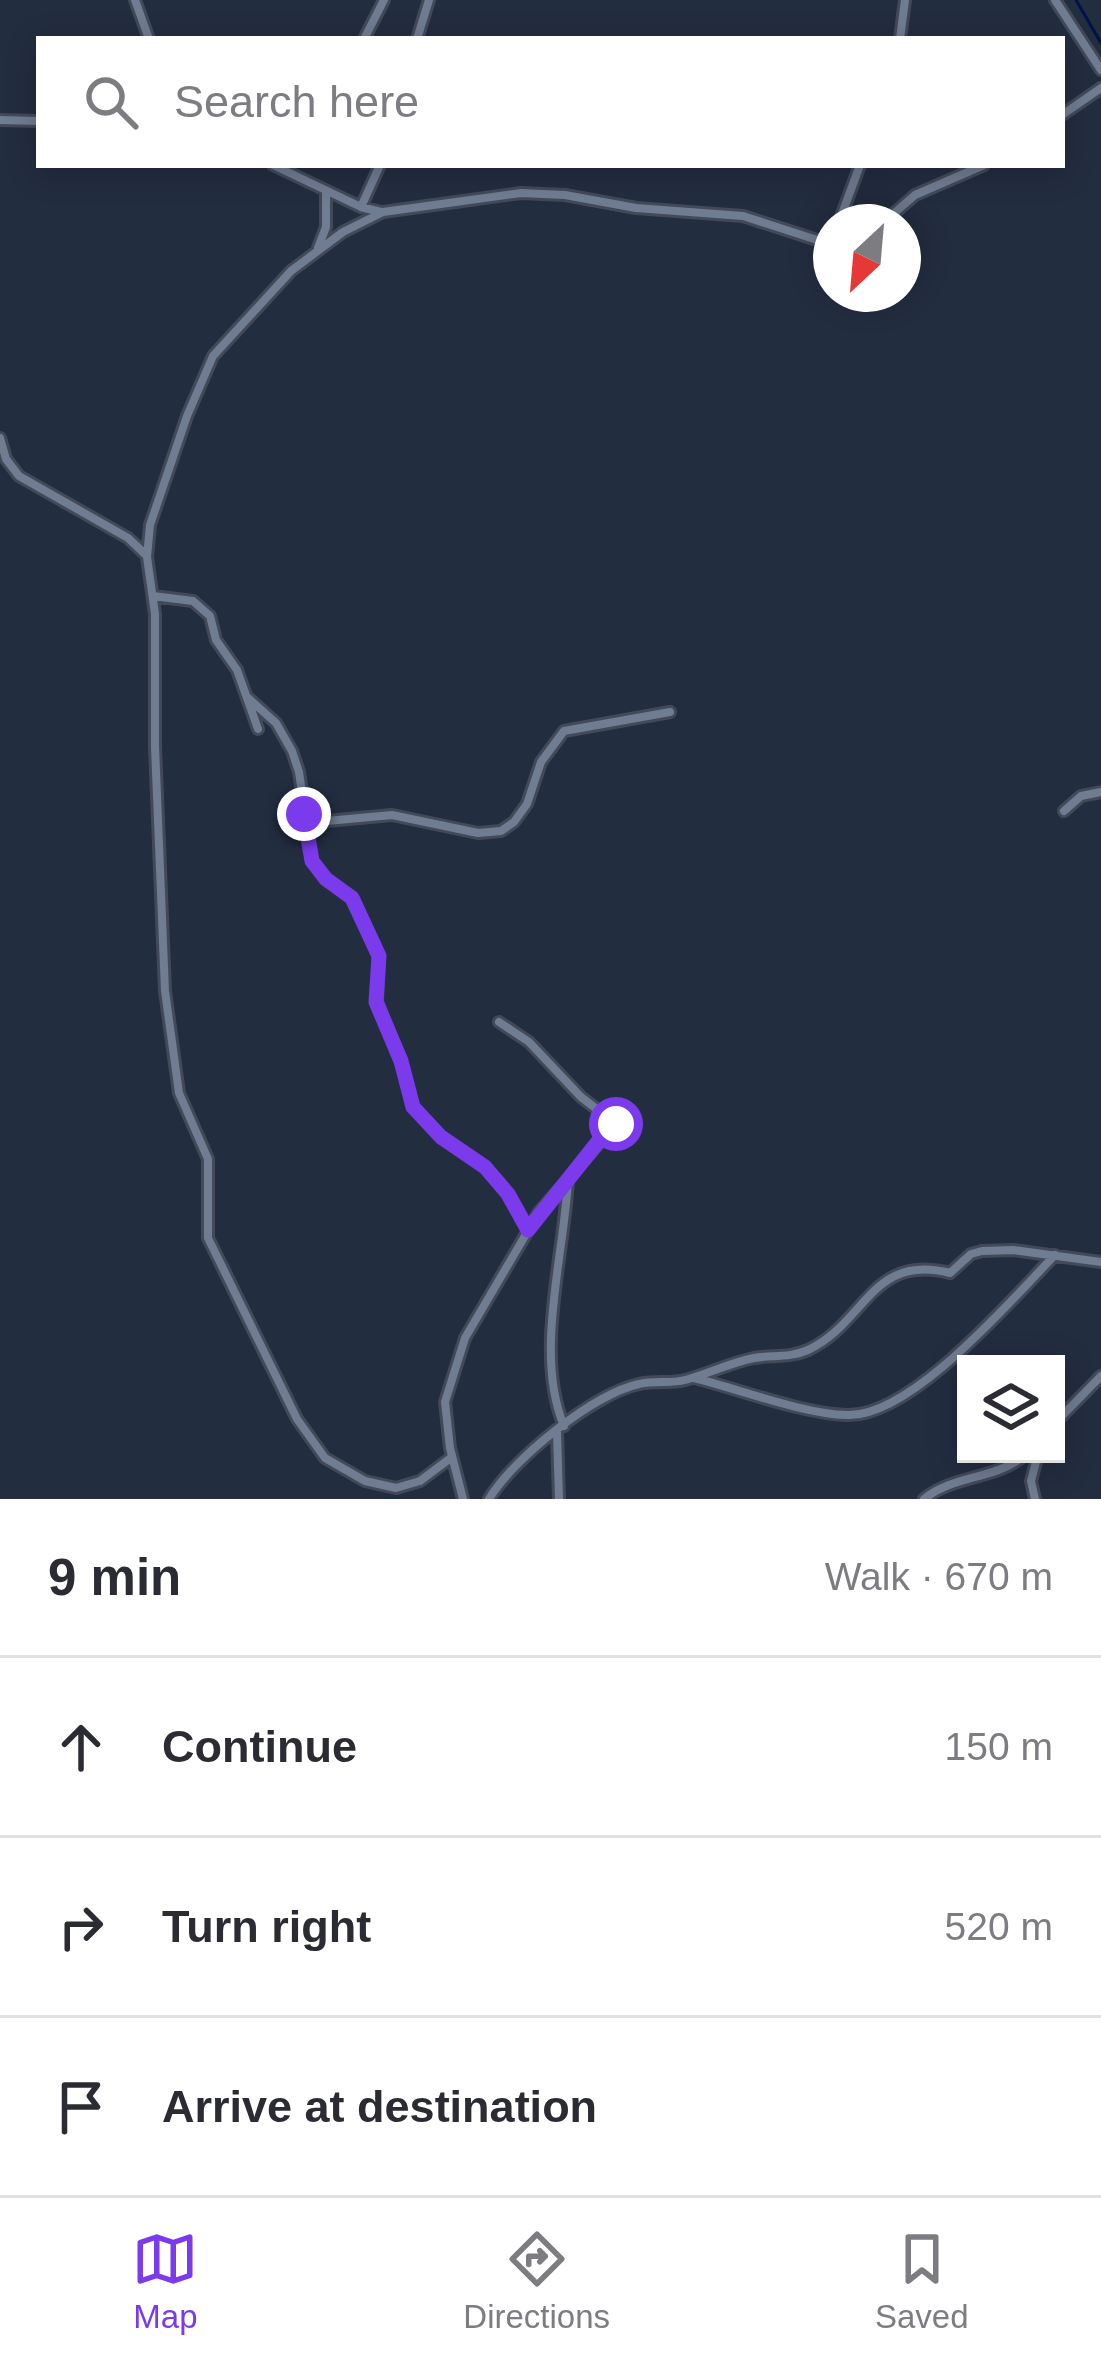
<!DOCTYPE html>
<meta charset="utf-8">
<style>
body{margin:0;font-family:Helvetica,sans-serif;background:#f2f2f3;color:#2b2b33}
.controls{position:absolute;right:36px;bottom:36px;display:grid;overflow:hidden;border-radius:0px;box-shadow:0 6px 30px #0003}
.controls button{width:108px;height:108px;display:grid;place-items:center;padding:0;border:0;border-bottom:3px solid #e1e1e2;background:#fff;color:#2b2b33;font:60px sans-serif}
.compass{position:absolute;left:813px;top:204px;width:108px;height:108px;border-radius:50%;background:#fff;box-shadow:0 6px 30px #0003;rotate:206deg}
.stop{position:absolute;width:36px;height:36px;margin:-27px;border:9px solid #7c3aed;border-radius:50%;background:#fff}
.stop.end{background:#7c3aed;border-color:#fff;box-shadow:0 3px 12px #0008}
.list{margin:0;padding:0;list-style:none}
h2{display:flex;justify-content:space-between;align-items:center;height:156px;margin:0;padding:0 48px;font-size:51px}
h2 small{font-size:39px;font-weight:400;color:#7c7c81}
.list li{display:grid;grid-template-columns:78px 1fr auto;gap:36px;align-items:center;box-sizing:border-box;height:180px;padding:0 48px;border-top:3px solid #e1e1e2}
.list b{display:block;font-size:45px;white-space:nowrap}
.list em{font-size:39px;font-style:normal;color:#7c7c81}
.icon{flex:none;width:66px;height:66px;fill:none;stroke:currentColor;stroke-width:2;stroke-linecap:round;stroke-linejoin:round}
.map{position:relative;flex:none;width:1101px;height:1499px;overflow:hidden}
.search{position:absolute;background:#fff;box-shadow:0 6px 30px #0003;left:36px;right:36px;top:36px;height:132px;display:flex;align-items:center;gap:30px;box-sizing:border-box;padding:0 42px;border-radius:0px;color:#7c7c81;font-size:45px}
.sheet{height:696px;background:#fff}
nav{display:flex;justify-content:space-around;align-items:center;box-sizing:border-box;height:168px;border-top:3px solid #e1e1e2;background:#fff;font-size:33px;color:#7c7c81}
nav a{display:grid;justify-items:center;gap:6px}
nav .on{color:#7c3aed}
.map>svg:first-child{display:block}
</style>
<div class="map">
<svg width="1101" height="1499" viewBox="0 0 1101 1499">
<rect width="100%" height="100%" fill="#232d40"/>
<g fill="none" stroke-linecap="round" stroke-linejoin="round">
<path stroke="#00124c" stroke-width="3" d="M1076,0L1101,43"/>
<defs>
<path id="minor" d="M135,0L149,39
M1055,0L1101,70
M364,39L384,0
M417,39L429,0
M900,39L905,0
M1062,115L1101,88
M0,120L39,121
M273,165L361,207L381,212
M361,207L380,165
M839,222L860,165
M884,222L915,195L984,165
M318,248L326,227V192
M0,438L6,459L19,476L128,538L146,555
M153,596L193,601L210,616L216,640L237,670L258,729
M247,697L276,723L292,751L299,772L312,861L325,879L352,897L379,956L377,1002L401,1061L413,1107L441,1137L485,1167L508,1194L528,1230
M1064,811L1081,796L1101,792
M305,823L392,815L478,833L501,831L514,822L527,804L541,762L564,731L670,712
M694,1378C739,1389 803,1414 847,1415C911,1418 1012,1299 1055,1255
M1056,1422L1101,1376
M564,1426C534,1354 564,1257 568,1180
M557,1432L559,1499
M452,1457L420,1481L396,1488L365,1481L325,1458L297,1419L208,1238V1159L179,1093L165,991L155,747V614L147,557L150,525L187,416L213,356L291,271L343,232L383,212L521,193L565,195L636,208L743,216L814,239L823,241L831,237
M463,1499L450,1448L445,1402L465,1338L539,1212L616,1124L581,1097L529,1042L499,1022
M489,1499C513,1459 593,1394 639,1384C654,1380 670,1384 685,1380C708,1374 729,1363 754,1358C772,1355 790,1358 808,1350C866,1323 871,1253 950,1273L971,1254L982,1251L1013,1250L1101,1262
M924,1499C955,1474 997,1480 1026,1454
M1035,1499L1031,1481L1038,1454"/>
</defs>
<use href="#minor" stroke="#424a5a" stroke-width="14"/>
<use href="#minor" stroke="#707c92" stroke-width="8"/>
</g>
<g fill="none" stroke-linecap="round" stroke-linejoin="round">
<path stroke="#7c3aed" stroke-width="15" d="M304,814L312,861L326,879L352,898L379,956L376,1002L401,1061L413,1107L441,1137L485,1167L508,1194L528,1230L601,1138L616,1124"/>
</g>
</svg>
<div class="controls">
<button><svg class="icon" aria-label="layers" viewBox="0 0 24 24"><path d="M12 4l9 5-9 5-9-5zM3 14l9 5 9-5"/></svg></button>
</div>
<svg class="compass" viewBox="-18 -18 36 36"><path d="M0-13l5 13h-10z" fill="#e53935"/><path d="M0 13l5-13h-10z" fill="#7c7c81"/></svg>
<div class="stop" style="left:616px;top:1124px"></div>
<div class="stop end" style="left:304px;top:814px"></div>
<div class="search"><svg class="icon" aria-label="search" viewBox="0 0 24 24"><circle cx="10" cy="10" r="6"/><path d="M15 15l6 6"/></svg>Search here</div>
</div>
<section class="sheet">
<h2>9 min<small>Walk · 670 m</small></h2>
<ul class="list">
<li><svg class="icon" aria-label="ahead" viewBox="0 0 24 24"><path d="M12 20V5M6 11l6-6 6 6"/></svg><div><b>Continue</b></div><em>150 m</em></li>
<li><svg class="icon" aria-label="right" viewBox="0 0 24 24"><path d="M7 20v-9h11M14 6l5 5-5 5"/></svg><div><b>Turn right</b></div><em>520 m</em></li>
<li><svg class="icon" aria-label="arrive" viewBox="0 0 24 24"><path d="M6 21V4h12l-3 4 3 4H6"/></svg><div><b>Arrive at destination</b></div></li>
</ul>
</section>
<nav>
<a class="on"><svg class="icon" aria-label="map" viewBox="0 0 24 24"><path d="M3 6l6-2 6 2 6-2v14l-6 2-6-2-6 2zM9 4v14M15 6v14"/></svg>Map</a>
<a><svg class="icon" aria-label="directions" viewBox="0 0 24 24"><path d="M12 3l9 9-9 9-9-9zM9 14v-3h6M13 9l2 2-2 2"/></svg>Directions</a>
<a><svg class="icon" aria-label="saved" viewBox="0 0 24 24"><path d="M7 4h10v16l-5-4-5 4z"/></svg>Saved</a>
</nav>
